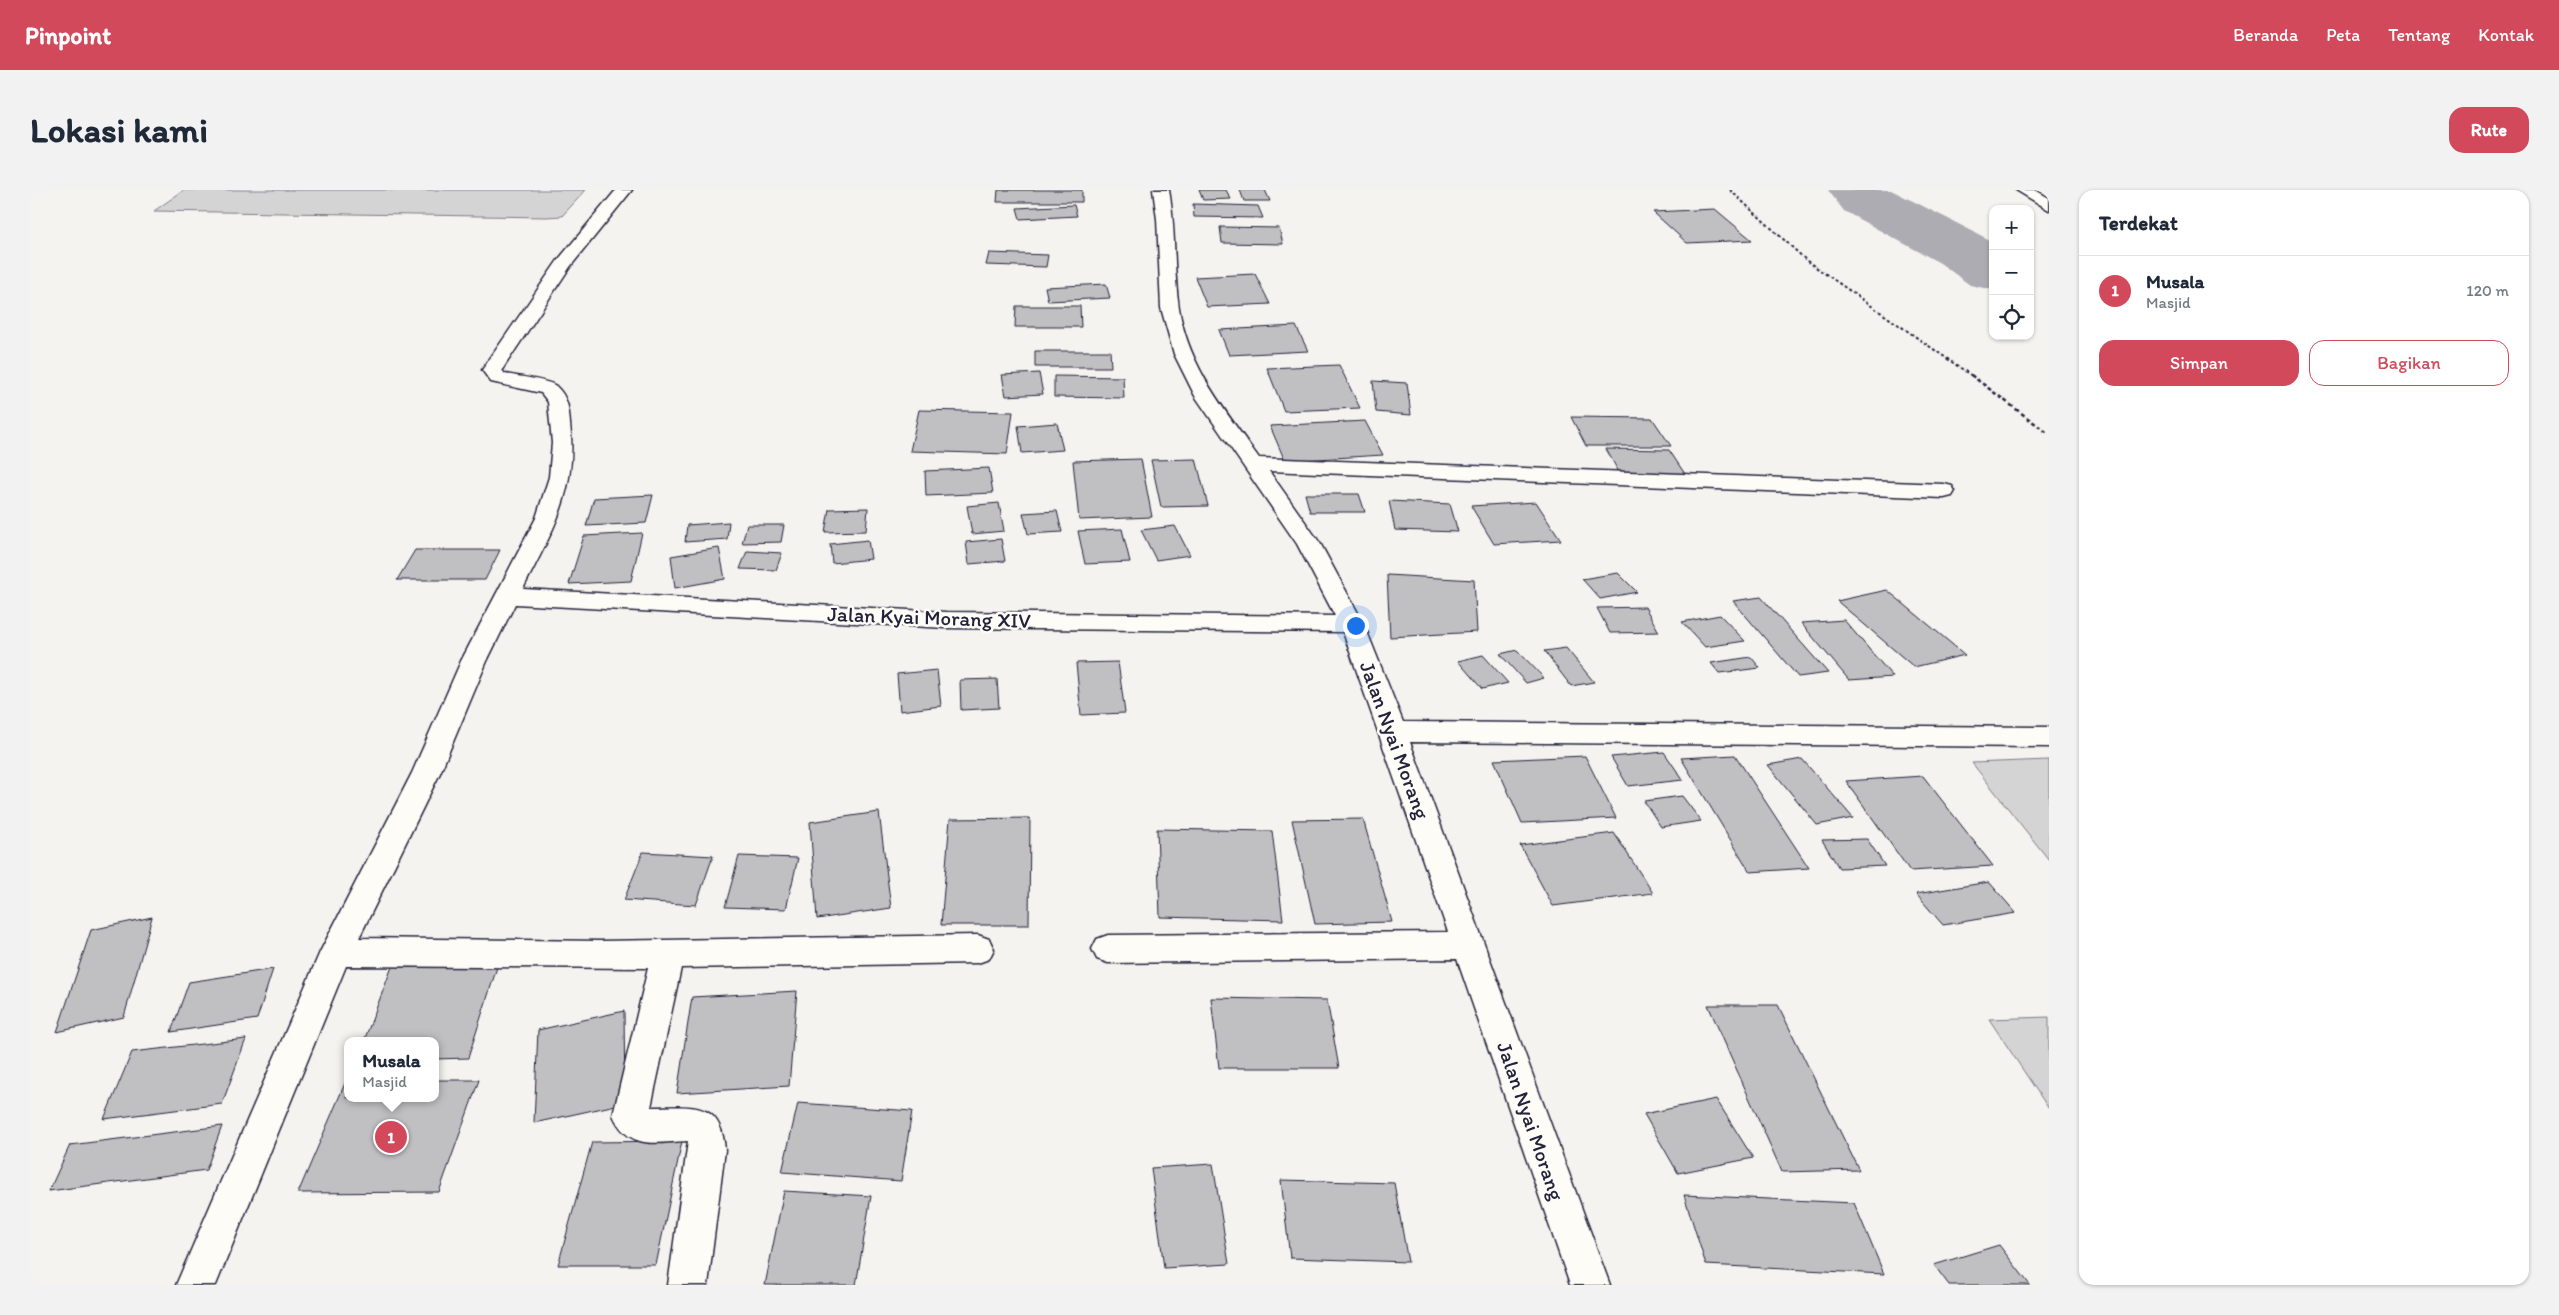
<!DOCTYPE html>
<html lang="id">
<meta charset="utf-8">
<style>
body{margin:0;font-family:Itim,sans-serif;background:#f2f2f3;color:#1f2937}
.controls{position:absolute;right:15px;top:15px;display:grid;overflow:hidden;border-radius:10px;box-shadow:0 1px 4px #0004}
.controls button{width:45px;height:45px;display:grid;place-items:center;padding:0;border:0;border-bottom:1px solid #e0e1e3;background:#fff;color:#1f2937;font:25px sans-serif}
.you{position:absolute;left:1325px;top:435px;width:18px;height:18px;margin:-12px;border:4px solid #fff;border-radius:50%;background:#1a73e8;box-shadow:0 0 0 8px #1a73e833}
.badge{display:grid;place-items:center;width:32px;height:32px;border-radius:50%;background:#d1495b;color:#fff;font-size:16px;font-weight:700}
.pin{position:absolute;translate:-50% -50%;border:2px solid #fff;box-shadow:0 1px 5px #0006}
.popup{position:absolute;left:314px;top:847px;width:95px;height:65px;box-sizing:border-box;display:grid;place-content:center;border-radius:10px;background:#fff;filter:drop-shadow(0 1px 4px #0005);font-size:16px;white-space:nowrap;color:#747a83}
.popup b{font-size:19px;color:#1f2937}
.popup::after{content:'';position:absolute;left:50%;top:100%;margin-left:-10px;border:10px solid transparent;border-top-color:#fff}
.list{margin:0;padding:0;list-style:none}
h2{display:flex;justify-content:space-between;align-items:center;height:65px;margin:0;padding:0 20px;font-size:21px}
h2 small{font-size:16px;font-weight:400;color:#747a83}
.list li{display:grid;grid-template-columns:32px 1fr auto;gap:15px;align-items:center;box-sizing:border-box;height:70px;padding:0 20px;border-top:1px solid #e0e1e3}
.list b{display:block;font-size:19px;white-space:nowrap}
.list p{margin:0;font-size:16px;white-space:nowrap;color:#747a83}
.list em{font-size:16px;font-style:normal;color:#747a83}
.actions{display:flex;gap:10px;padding:15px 20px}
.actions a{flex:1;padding:11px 0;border:1px solid #d1495b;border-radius:15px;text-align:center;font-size:18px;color:#d1495b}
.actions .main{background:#d1495b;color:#fff}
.icon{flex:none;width:28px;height:28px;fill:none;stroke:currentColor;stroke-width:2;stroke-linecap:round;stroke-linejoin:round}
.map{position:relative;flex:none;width:2019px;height:1095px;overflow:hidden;border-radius:15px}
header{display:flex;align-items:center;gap:30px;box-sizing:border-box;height:70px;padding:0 25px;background:#d1495b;color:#fff}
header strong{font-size:24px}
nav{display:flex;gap:28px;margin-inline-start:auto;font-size:18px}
.intro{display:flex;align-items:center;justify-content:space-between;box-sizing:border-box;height:120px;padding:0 30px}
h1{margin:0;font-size:35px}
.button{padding:12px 22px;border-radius:15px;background:#d1495b;color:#fff;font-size:18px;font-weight:700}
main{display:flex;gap:30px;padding:0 30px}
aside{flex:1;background:#fff;border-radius:15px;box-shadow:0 1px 4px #0004}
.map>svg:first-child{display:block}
</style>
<header>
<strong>Pinpoint</strong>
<nav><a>Beranda</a><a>Peta</a><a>Tentang</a><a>Kontak</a></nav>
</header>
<div class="intro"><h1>Lokasi kami</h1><a class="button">Rute</a></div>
<main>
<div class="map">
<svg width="2019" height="1095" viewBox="0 0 2019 1095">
<rect width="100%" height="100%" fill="#f4f3ef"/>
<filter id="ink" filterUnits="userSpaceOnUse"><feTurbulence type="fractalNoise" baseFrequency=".02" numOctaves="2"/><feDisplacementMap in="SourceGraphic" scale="10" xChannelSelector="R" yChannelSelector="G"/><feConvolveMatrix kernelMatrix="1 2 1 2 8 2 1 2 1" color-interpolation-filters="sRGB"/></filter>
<g filter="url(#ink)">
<path fill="#d5d4d5" stroke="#7c7b88" d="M154,0H556L532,26L516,27L124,21Z
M2019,570V670L1942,573Z
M2019,827V919L1959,829Z"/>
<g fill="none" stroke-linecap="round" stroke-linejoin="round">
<path fill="#acacb2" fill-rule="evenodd" d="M1798,0H1861L1954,47L1963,53V100L1940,95L1910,73L1814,21Z"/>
</g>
<path fill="#c0bfc2" stroke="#22223b" d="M968,0H1052V12H967Z
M1169,0H1196L1201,9L1173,10Z
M1210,0H1235L1240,11H1214Z
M1163,14L1228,16L1233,28L1164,27Z
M1044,15L1047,26L990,29L987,18Z
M1685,19L1722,50L1657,53L1623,22Z
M1190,37L1249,38L1253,54L1192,53Z
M959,63L1018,65L1016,77L956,75Z
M1225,84L1240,114L1177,117L1165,87Z
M1076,94L1080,108L1018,111L1015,97Z
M986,116H1050L1051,137H985Z
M1266,136L1278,161L1199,165L1189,140Z
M1005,161H1080L1081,177H1005Z
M1309,175L1330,218L1254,221L1237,178Z
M1009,183L1013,204L976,206L972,185Z
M1024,186L1093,187L1094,208L1024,207Z
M1343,191L1377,193L1381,225L1346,222Z
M889,220L983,222L977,264L880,261Z
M1541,227L1622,228L1641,256H1556Z
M1335,231L1353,265L1255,271L1240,236Z
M1027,233L1033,260L992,263L988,236Z
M1576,259L1639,260L1657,287L1591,286Z
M1111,269L1122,327L1049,330L1043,271Z
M1166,269L1178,316L1131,317L1121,270Z
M959,278L963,303L896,306L895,281Z
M1275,304H1329L1335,322H1280Z
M623,305L616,333L556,336L564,308Z
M1359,311L1420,314L1428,342L1365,340Z
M1506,312L1531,350L1464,354L1441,316Z
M969,313L974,341L942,344L937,316Z
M838,318L836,341L795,342L799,319Z
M1027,321L1032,342L998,344L993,323Z
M699,332L697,349L655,352L657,335Z
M717,335H754L751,352L712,353Z
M1145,336L1160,365L1126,370L1111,340Z
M1092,339L1100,372L1055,374L1048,341Z
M612,343L601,391L539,394L554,346Z
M971,349L975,371L939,374L936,352Z
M838,350L841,369L802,373L800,354Z
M689,358L695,389L645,398L641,366Z
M385,360H470L455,390H367Z
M717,361L752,363L746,380L710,379Z
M1588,383L1607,402L1570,409L1552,389Z
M1357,385L1444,390L1447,442L1360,447Z
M1857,400L1935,465L1884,477L1807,411Z
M1731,407L1798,483L1768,487L1703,411Z
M1615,417L1629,442L1580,443L1567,418Z
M1690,425L1715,451L1675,457L1652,432Z
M1814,430L1863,487L1819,490L1771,433Z
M1536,458L1564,492L1541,496L1514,461Z
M1487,460L1514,488L1496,493L1470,464Z
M1453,465L1478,493L1452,499L1428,471Z
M1721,467L1730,478L1689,483L1681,473Z
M1088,472L1095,523L1051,525L1046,473Z
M907,480L911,516L870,521L867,484Z
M967,489L969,518L931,520L930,490Z
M1634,562L1653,590L1598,596L1581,567Z
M1705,565L1779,678L1720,682L1651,568Z
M1555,566L1586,628L1492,633L1464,570Z
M1772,569L1823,628L1787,635L1738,575Z
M1893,586L1963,676L1880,681L1816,591Z
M1652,606L1671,631L1631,637L1614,611Z
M849,622L861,718L787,729L780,632Z
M1000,628L999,735H911L920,629Z
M1333,629L1362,732L1285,734L1262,630Z
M1127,639L1242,641L1253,730L1130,727Z
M1584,643L1623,703L1523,716L1490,655Z
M1837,649L1855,676L1809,678L1792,650Z
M613,662L683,666L666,715L594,710Z
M709,666L768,668L756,719L695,717Z
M1959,692L1986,723L1913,735L1886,704Z
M122,727L94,827L27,842L61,740Z
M469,771L438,868L405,869V851H334L363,774Z
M243,779L227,829L141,842L159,792Z
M767,801L759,896L647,903L662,807Z
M1181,808L1297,810L1309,878H1189Z
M1678,815H1748L1829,980L1752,982Z
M594,821L595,913L504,933L508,840Z
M216,849L192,914L74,929L102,862Z
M405,890H449L409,1002L268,1003L316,891L317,908H405Z
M1686,909L1723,968L1648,983L1614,924Z
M768,913L882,921L871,991L752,982Z
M192,936L176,980L19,1001L40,955Z
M652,951L626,1075H528L562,952Z
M1183,974L1199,1074L1134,1078L1121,978Z
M1251,990L1364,993L1378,1072L1260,1068Z
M754,1001L841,1006L826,1095H735Z
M1654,1005L1824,1013L1854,1084L1676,1075Z
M1969,1055L2000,1095H1919L1904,1075Z"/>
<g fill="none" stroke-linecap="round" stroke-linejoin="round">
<defs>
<path id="minor" d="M586,0H602L540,77L472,180L475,184C486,186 519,190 526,196C538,207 539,219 540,234C548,302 522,341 493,399L916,422L1305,426L1267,354L1165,206L1144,164L1131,118L1127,29L1123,0H1139C1146,39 1143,79 1149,118C1158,176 1196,222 1229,268L1914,294L1922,296L1925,301L1922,306L1914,308L1239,281L1290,353L1334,434L1373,532L2019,537V557L1380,552L1580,1095H1540L1427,769L1078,773L1067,769L1062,759L1067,749L1078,745L1418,742L1313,442L916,438L485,414L457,471L410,583L329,748L570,751L948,745L959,749L964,759L959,769L948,773L651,778L621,917C661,917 691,909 695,960L678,1095H638L658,951C625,952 599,961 583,925L618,778L316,776L186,1095H146L290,762L382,583L431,471L506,328L519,287L522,253L518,212L511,203L461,192L452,180L528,70Z
M1986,0H2005L2019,8V20Z"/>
</defs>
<use href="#minor" stroke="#22223b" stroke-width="3"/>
<path stroke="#22223b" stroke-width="2" stroke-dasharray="3 2.5" stroke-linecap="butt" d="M1700,0L1777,71L1942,186"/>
<path stroke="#22223b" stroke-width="2.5" stroke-dasharray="4 3" stroke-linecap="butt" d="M1941,185L2019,244"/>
<use href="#minor" fill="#fdfcf7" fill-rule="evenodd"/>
</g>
</g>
<g text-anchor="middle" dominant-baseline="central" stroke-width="5" stroke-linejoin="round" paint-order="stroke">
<g font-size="21" fill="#22223b" stroke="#fdfcf7">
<text transform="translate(899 427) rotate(2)">Jalan Kyai Morang XIV</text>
<text transform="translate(1365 550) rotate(70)">Jalan Nyai Morang</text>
<text transform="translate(1501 931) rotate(71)">Jalan Nyai Morang</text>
</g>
</g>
</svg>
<div class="controls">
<button>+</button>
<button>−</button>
<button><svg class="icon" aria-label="locate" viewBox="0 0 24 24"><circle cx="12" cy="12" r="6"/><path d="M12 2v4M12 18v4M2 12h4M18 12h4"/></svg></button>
</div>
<div class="you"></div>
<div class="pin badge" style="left:361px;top:947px">1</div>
<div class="popup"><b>Musala</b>Masjid</div>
</div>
<aside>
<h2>Terdekat<small></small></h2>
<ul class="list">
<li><span class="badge">1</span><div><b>Musala</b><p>Masjid</p></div><em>120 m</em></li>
</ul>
<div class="actions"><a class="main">Simpan</a><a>Bagikan</a></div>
</aside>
</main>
